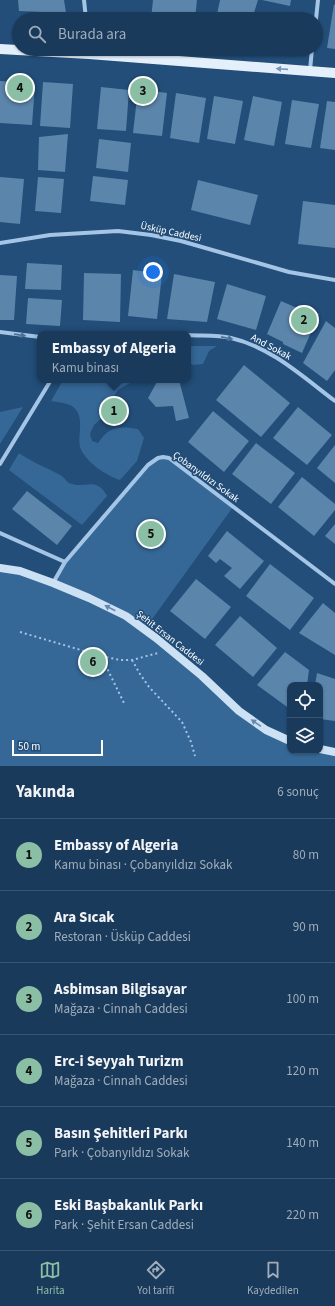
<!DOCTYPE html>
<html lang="tr">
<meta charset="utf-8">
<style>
body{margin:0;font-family:"Source Sans 3",sans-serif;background:#234161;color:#f1f3f6}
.controls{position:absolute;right:12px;bottom:12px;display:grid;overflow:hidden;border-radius:8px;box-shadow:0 1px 3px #0004}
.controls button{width:36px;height:36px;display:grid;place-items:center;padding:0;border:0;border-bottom:1px solid #385471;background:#1a3a5b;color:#f1f3f6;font:20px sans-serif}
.scale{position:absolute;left:12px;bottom:10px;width:91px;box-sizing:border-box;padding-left:4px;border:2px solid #fff;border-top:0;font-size:11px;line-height:14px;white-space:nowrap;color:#fff;-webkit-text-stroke:3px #224e79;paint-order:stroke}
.you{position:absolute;left:153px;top:272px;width:14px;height:14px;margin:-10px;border:3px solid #fff;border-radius:50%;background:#1a73e8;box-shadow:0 0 0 6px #1a73e833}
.badge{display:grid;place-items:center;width:26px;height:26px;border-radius:50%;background:#8abfa5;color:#111;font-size:13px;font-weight:700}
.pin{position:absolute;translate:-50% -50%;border:2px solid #fff;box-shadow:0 1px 4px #0006}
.popup{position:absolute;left:37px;top:331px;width:154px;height:52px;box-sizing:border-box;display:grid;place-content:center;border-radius:8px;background:#1a3a5b;filter:drop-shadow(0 1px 3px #0005);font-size:13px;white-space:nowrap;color:#9fadbb}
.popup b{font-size:15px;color:#f1f3f6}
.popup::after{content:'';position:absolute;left:50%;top:100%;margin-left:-8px;border:8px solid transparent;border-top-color:#1a3a5b}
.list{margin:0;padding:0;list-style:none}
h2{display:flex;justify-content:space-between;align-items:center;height:52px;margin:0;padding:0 16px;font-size:17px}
h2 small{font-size:13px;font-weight:400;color:#9fadbb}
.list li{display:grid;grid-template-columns:26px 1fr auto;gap:12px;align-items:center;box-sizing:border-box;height:72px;padding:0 16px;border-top:1px solid #385471}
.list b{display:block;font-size:15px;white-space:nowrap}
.list p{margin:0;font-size:13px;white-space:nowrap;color:#9fadbb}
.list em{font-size:13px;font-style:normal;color:#9fadbb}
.icon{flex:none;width:22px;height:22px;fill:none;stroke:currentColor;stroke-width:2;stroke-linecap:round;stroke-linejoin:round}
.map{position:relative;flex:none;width:335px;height:766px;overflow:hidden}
.search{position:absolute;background:#1a3a5b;box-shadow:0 1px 3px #0004;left:12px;right:12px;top:12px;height:44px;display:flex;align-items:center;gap:10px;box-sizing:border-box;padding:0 14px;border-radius:22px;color:#9fadbb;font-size:15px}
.sheet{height:484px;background:#1a3a5b}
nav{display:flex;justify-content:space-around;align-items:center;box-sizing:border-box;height:56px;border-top:1px solid #385471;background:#1a3a5b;font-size:11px;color:#9fadbb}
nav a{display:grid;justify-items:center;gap:2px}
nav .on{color:#8abfa5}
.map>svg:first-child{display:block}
</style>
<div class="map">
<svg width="335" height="766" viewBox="0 0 335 766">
<rect width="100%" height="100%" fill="#224e79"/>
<path fill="#356897" d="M188,346H217L209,351L203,364L193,365L188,362Z
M63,380H135L118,390L106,409L105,415L94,425L90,434L92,441L98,443C109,426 120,426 138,429L144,438L137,461L120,480C107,476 85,462 80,447C77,434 86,416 72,406C66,403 57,402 51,401Z
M23,407L0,444V412Z
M19,453C33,463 46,467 60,475C64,477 66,481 69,483C85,490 96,475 107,496L82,525L9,470Z
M158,458H169L233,507L145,629L239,711L290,741V751L335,752V766H0V568L53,583L65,562L148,465Z"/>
<path fill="#5b85ab" d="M18,0H64L66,13L19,11Z
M153,0H197L195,19H151Z
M220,0H258L252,19H216Z
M262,0H291L290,6Z
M334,4L335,5V49L327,48Z
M0,81L35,84L32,125L0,123Z
M43,82L73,84L70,128L40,126Z
M101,87L129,90L126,131L97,129Z
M138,89L167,93L162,136L133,133Z
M176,93L206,98L199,143L170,138Z
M214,96L243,101L235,144L207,139Z
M253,96L282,102L274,146L244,140Z
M292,100L319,104L311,148L285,144Z
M327,101L335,102V150L320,148Z
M68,134L65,172L38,170L39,137Z
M99,139L131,143L128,172L96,168Z
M93,176L128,180L125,205L90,201Z
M0,177L24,179L20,224L0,222Z
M38,177L64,179L61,213L35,211Z
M198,180L258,195L250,225L191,210Z
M303,201L335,205V248L298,244Z
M27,263L62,265L61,290L25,289Z
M133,270L162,274L157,319L128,316Z
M84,273L121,274L120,322L83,320Z
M174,274L215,282L207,322L167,319Z
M0,275L17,276L14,320H0Z
M227,284L266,296L256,330L217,319Z
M28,298L62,300L60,326L26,324Z
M281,301L297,308L299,305L319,314L302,353L283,344V342L267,334Z
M326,321L335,328V370L327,381L303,363Z
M244,365L290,403L261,437L216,400Z
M158,380H179L189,418L176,421L173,406L156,407L148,398Z
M298,407L332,435L307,465L273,438Z
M213,411L249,441L224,472L188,442Z
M256,443L295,473L271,504L232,474Z
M335,445V483L317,468Z
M302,477L335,504V510L314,536L278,507Z
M27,491L72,526L57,545L12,509Z
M335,524V544L325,536Z
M227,531L264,561L240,589L224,576L232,568L220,559L216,563L208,556Z
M270,564L314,598L290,630L246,596Z
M196,579L231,607L205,639L170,611Z
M323,603L335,613V655L299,633Z
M240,616L277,648L253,677L215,645Z
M285,652L309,670L307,685H290V709L257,685Z
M317,673L335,679V721L320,719V685H315Z"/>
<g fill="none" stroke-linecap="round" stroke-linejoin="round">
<path stroke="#a4c5e5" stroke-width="2" stroke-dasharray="2 3" stroke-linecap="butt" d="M20,632L101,656L120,660H132L158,653
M101,656L124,703
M132,660L140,674L149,687L182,722L191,742L195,756"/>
<path stroke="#a4c5e5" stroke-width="4" d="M84,0L86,19
M316,19L318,0
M310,70L312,49
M0,243L50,235L118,231L151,235L181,241L289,272L335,280
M0,332L40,337
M188,335C202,336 217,335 231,338C271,347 303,377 335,401
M0,464L51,380
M0,533L65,562
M53,583L65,562L148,465L158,458L163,457L169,458L335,584"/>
<path stroke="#cde1f4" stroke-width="8" d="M0,568L20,571L53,583L89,598L126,616L156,638L202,676L239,711L266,730L290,741
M320,749L335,752"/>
<path stroke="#e4effc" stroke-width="10" d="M0,49L89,54L335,73"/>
</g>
<defs><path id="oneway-solid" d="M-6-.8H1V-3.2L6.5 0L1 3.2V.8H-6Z"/></defs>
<use fill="#7996b4" href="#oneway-solid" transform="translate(282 69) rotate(-176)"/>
<g fill="#497299">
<use href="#oneway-solid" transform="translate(20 335) rotate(8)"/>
<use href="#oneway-solid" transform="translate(227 338) rotate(11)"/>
</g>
<g fill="#6689aa">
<use href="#oneway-solid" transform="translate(110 608) rotate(-153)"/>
<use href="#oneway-solid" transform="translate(256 723) rotate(-145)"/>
</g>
<g text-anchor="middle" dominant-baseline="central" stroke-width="3" stroke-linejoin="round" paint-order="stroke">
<g font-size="10" fill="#fff" stroke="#224e79">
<text transform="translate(171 232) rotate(12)">Üsküp Caddesi</text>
<text transform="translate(271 347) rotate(28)">And Sokak</text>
<text transform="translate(206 477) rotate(36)">Çobanyıldızı Sokak</text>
<text transform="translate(170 638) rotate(38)">Şehit Ersan Caddesi</text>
</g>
</g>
</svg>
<div class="controls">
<button><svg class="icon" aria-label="locate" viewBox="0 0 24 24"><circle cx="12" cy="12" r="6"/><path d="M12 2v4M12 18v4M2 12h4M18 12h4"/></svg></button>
<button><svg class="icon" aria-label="layers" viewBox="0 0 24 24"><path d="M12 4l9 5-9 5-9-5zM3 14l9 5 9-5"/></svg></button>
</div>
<div class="scale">50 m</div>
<div class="you"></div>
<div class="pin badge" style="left:114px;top:411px">1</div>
<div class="popup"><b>Embassy of Algeria</b>Kamu binası</div>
<div class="pin badge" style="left:304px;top:320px">2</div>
<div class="pin badge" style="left:143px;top:91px">3</div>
<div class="pin badge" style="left:20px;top:88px">4</div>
<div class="pin badge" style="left:151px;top:534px">5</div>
<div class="pin badge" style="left:93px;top:662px">6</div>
<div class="search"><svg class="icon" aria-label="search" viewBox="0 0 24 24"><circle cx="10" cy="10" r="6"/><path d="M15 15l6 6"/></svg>Burada ara</div>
</div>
<section class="sheet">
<h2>Yakında<small>6 sonuç</small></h2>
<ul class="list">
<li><span class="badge">1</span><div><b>Embassy of Algeria</b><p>Kamu binası · Çobanyıldızı Sokak</p></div><em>80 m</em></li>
<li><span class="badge">2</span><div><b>Ara Sıcak</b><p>Restoran · Üsküp Caddesi</p></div><em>90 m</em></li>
<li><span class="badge">3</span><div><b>Asbimsan Bilgisayar</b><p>Mağaza · Cinnah Caddesi</p></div><em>100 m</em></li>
<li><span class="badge">4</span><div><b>Erc-i Seyyah Turizm</b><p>Mağaza · Cinnah Caddesi</p></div><em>120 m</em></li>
<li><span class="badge">5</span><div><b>Basın Şehitleri Parkı</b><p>Park · Çobanyıldızı Sokak</p></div><em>140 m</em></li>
<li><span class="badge">6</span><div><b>Eski Başbakanlık Parkı</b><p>Park · Şehit Ersan Caddesi</p></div><em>220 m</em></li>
</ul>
</section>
<nav>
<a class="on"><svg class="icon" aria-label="map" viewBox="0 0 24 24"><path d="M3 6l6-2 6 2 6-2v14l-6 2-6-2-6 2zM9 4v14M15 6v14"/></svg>Harita</a>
<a><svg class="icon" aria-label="directions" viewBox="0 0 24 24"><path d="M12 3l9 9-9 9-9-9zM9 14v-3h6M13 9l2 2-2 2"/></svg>Yol tarifi</a>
<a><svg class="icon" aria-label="saved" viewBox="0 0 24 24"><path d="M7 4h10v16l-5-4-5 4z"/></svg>Kaydedilen</a>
</nav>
